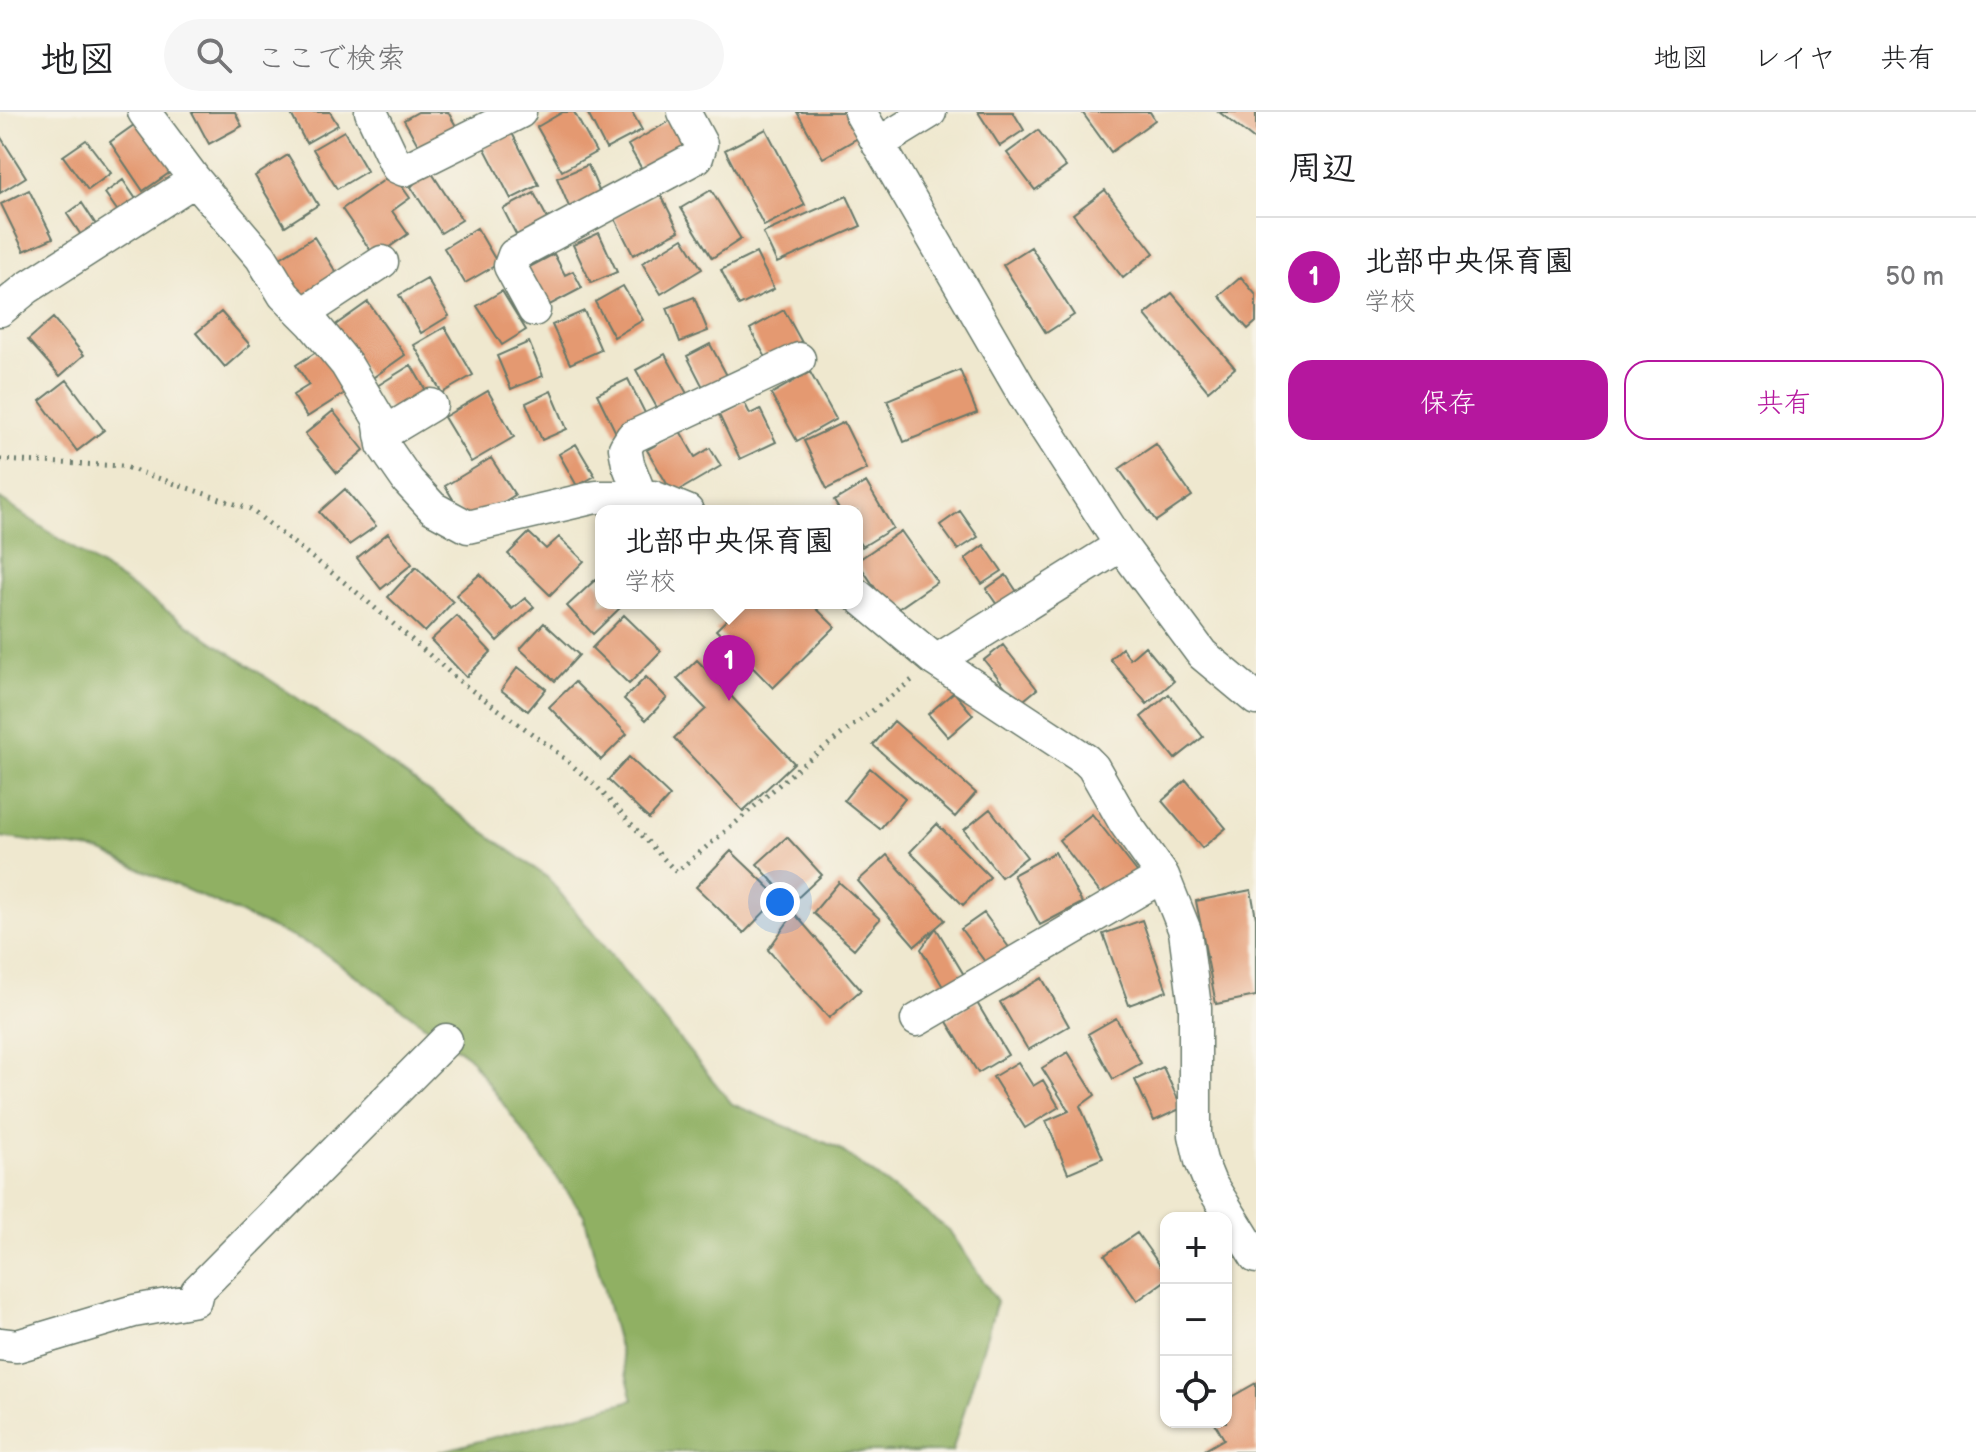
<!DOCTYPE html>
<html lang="ja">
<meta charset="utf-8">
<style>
body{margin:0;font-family:"Balsamiq Sans","Klee One",sans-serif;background:#f6f6f6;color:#202124}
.controls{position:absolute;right:24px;bottom:24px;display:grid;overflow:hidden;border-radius:16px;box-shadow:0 2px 6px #0004}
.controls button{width:72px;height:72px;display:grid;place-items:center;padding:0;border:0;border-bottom:2px solid #e0e0e0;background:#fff;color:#202124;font:40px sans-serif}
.you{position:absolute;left:780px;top:790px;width:28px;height:28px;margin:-20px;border:6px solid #fff;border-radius:50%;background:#1a73e8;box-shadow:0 0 0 12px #1a73e833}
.badge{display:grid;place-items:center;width:52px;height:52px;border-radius:50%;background:#b5179e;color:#fff;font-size:26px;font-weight:700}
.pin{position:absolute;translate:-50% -66px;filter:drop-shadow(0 2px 4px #0008)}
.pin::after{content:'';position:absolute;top:42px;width:28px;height:24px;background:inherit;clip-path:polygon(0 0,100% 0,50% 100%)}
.popup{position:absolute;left:595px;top:393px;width:268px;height:104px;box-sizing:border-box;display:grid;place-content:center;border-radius:16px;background:#fff;filter:drop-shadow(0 2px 6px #0005);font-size:26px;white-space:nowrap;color:#757577}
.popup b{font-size:30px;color:#202124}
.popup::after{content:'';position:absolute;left:50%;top:100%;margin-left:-16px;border:16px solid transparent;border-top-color:#fff}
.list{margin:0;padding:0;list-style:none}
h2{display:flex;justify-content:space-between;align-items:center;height:104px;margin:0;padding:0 32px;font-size:34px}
h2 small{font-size:26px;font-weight:400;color:#757577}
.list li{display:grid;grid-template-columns:52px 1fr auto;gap:24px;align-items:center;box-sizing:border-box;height:120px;padding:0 32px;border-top:2px solid #e0e0e0}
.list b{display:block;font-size:30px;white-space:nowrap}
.list p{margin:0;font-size:26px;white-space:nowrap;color:#757577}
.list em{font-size:26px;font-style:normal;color:#757577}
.actions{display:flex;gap:16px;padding:24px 32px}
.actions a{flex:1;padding:18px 0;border:2px solid #b5179e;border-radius:24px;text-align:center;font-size:28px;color:#b5179e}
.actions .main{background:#b5179e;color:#fff}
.icon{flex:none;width:44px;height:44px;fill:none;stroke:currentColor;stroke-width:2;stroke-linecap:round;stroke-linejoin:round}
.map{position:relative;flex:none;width:1256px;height:1340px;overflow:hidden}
header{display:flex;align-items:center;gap:48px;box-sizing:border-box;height:112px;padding:0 40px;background:#fff;border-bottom:2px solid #e0e0e0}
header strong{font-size:38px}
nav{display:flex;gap:44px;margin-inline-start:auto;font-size:28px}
.search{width:560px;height:72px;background:#f6f6f6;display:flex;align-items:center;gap:20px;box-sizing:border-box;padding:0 28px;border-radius:44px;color:#757577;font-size:30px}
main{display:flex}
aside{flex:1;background:#fff}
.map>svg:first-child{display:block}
</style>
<header>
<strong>地図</strong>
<div class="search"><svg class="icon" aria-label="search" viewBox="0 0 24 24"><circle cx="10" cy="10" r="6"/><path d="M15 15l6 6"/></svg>ここで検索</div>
<nav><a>地図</a><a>レイヤ</a><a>共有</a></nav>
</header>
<main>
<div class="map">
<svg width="1256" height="1340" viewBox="0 0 1256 1340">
<rect width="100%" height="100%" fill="#f7f3e8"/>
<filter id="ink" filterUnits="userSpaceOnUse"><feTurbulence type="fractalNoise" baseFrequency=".0125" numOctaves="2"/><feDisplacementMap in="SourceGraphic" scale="16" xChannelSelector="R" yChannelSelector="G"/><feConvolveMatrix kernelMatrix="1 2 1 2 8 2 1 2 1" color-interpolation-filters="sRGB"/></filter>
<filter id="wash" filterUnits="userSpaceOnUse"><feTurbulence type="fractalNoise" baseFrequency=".006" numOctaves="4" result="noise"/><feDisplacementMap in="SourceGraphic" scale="32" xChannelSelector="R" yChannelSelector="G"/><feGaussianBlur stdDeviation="1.8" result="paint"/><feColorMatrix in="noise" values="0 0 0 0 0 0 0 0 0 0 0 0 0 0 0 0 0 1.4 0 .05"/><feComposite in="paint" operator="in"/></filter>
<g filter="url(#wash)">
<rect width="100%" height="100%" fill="#efe8cf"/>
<path fill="#90b064" stroke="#58764c" stroke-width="2" d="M0,387L312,596L548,766L732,992L838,1036L949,1118L997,1189L952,1340H438L633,1288L584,1103L469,945L317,836L100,739L0,725Z"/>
<g id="blocks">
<path fill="#e49971" d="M192,0H235L242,14L209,32Z
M290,0H330L338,13L306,31Z
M418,0H448L460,21L423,42L404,8Z
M563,0H574L596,40L562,59L537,15Z
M587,0H632L642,18L606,37Z
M797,0H848L861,24L823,46Z
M978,0H1013L1024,18L1000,34Z
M1082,0H1150L1155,8L1111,40Z
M1219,0H1256V29Z
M673,7L691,37L646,64L628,33Z
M141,8L175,57L143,79L110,30Z
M766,17L805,93L764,114L725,38Z
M1038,18L1066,55L1035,78L1007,41Z
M344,19L367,59L337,77L313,37Z
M512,21L539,73L511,87L484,35Z
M0,24L26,65L0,81Z
M86,28L111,61L88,78L63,44Z
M288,43L318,93L285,114L255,64Z
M588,53L603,88L572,102L557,66Z
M428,55L462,108L441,121L411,75Z
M393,62L410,86L392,99L408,122L375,145L342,97Z
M123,68L144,99L126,111L105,81Z
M29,78L53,126L24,139L1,92Z
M711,78L741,127L712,146L681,96Z
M1105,78L1154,141L1123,166L1073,102Z
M534,81L552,115L520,130L503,97Z
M660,81L679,119L633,143L614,105Z
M847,84L861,114L777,151L763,121Z
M82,91L102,122L87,132L67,102Z
M477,116L498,152L465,171L444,136Z
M599,121L617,160L591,171L573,133Z
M314,125L339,165L298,191L272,151Z
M683,126L702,157L661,182L642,151Z
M1031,135L1074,203L1046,221L1003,153Z
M756,141L774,177L739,194L721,158Z
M554,142L565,163L573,159L582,176L542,197L522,159Z
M1241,165L1256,183V210L1248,217L1219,184Z
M427,167L449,204L421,221L399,183Z
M623,174L643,208L614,225L595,190Z
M502,179L526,218L502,233L477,194Z
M1172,181L1235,256L1208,279L1145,203Z
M694,185L708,219L680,230L667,196Z
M368,190L405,243L371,267L334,214Z
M784,198L805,236L771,255L750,217Z
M584,199L601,238L570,252L552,213Z
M221,200L250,233L225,255L196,221Z
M53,206L84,243L60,264L28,228Z
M445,215L473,263L442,281L414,233Z
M529,230L543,264L511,277L497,244Z
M710,232L731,271L707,283L687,244Z
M321,237L348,279L307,305L293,283L309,273L296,253Z
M665,242L690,287L661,303L636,258Z
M411,253L428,282L393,302L377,274Z
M960,258L977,301L904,330L887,288Z
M810,260L836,307L797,329L771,282Z
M628,267L647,305L616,321L597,282Z
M67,268L104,318L77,339L40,289Z
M488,279L514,325L471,350L444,305Z
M551,279L567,317L542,328L526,291Z
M744,290L750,302L760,297L776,330L740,347L719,303Z
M333,299L364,338L337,361L305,322Z
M844,310L867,357L827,377L804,329Z
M680,319L695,345L710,336L721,354L673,382L647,338Z
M576,332L595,364L577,374L559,342Z
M1156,332L1192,384L1156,409L1119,357Z
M491,346L515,383L468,412L445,374Z
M866,370L893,416L862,435L857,427V399H840L834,389Z
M345,377L376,414L349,433L319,400Z
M960,399L978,425L958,438L940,413Z
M901,419L937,470L892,501L857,449Z
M388,421L412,452L381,477L357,446Z
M529,421L546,437L559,425L584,449L550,483L508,442Z
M984,433L1002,459L982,472L965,447Z
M416,455L453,490L425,520L388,485Z
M480,462L512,497L525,486L534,495L497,529L456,483Z
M1006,463L1023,489L1004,503L986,477Z
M595,468L601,474V491H617L621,495L593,522L567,494Z
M744,491H811L835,515L773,576L716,518Z
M624,503L661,539L629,572L592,536Z
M457,504L491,540L466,565L431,528Z
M544,511L579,543L555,569L520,537Z
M1003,533L1037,577L1019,592L984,548Z
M1145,534L1174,569L1147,592L1110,547L1122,536L1130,547Z
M697,548L794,651L743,699L674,626L706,597L677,567Z
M518,555L546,577L528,599L501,578Z
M646,565L667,586L646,608L624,587Z
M575,570L627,622L601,648L549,595Z
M954,580L973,603L948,625L928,602Z
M1169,582L1203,625L1175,647L1141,605Z
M894,609L976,681L955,705L873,633Z
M629,645L670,684L649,707L608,668Z
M870,656L905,686L880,717L844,688Z
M1186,668L1226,716L1202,736L1162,689Z
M990,697L1027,745L1001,765L964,718Z
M1092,702L1141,765L1108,791L1059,728Z
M937,712L990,765L963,793L910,740Z
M787,725L822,763L792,791L757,752Z
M731,739L779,785L744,821L696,775Z
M1055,740L1082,791L1040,813L1013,763Z
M887,743L945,808L915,834L858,769Z
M839,770L880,807L854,837L813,801Z
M1251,778L1256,806V884L1216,892L1196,789Z
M794,801L861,878L829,906L768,838Z
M984,801L1013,841L991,858L961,817Z
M1142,808L1167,879L1129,893L1103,822Z
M936,816L964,863L943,875L921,837Z
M1042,866L1069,914L1028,938L1000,890Z
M976,889L1008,943L978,961L946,908Z
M1116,906L1141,951L1113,967L1088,922Z
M1068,940L1095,983L1080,994L1103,1046L1068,1061L1046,1009L1069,999L1042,956Z
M1018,950L1033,974L1043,968L1059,995L1025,1016L993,965Z
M1163,955L1182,996L1154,1009L1135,968Z
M1137,1121L1166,1162V1168L1137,1189L1105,1143Z
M1256,1271V1340H1206L1205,1338L1224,1327L1214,1310H1226V1288Z"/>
</g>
</g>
<g filter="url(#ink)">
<use href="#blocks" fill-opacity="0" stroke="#68796a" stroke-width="2"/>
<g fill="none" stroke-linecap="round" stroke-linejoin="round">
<defs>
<path id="minor" d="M144,0L195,68L261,145L284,183L313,212L346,252L379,307L383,333L408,369L433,396L468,415L596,385H653L687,399
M371,0L397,55L404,58L520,0
M860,0L1024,283L1121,433L1202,542L1256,587
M878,32L930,0
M0,198L27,176L195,68
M534,198L510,154L514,143L697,45L701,32L684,0
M303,202L382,150
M381,323L431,293
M641,385L628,352L625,336L632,325L799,247
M857,483L936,549L1086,648L1093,655L1125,711L1163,764L917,908
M936,549L1121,433
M1163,764L1185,819L1195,895V1023L1201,1049L1210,1071L1256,1145
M0,1232L17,1234L134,1199L195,1188L197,1179L446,928"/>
</defs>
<use href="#minor" stroke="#68796a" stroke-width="35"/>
<path stroke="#68796a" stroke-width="5" stroke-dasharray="2 6" stroke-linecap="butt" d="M0,348L122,354L250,397L354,478L463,572L552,636L597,675L676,760L739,708L798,656L916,565"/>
<use href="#minor" stroke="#fff" stroke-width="32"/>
</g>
</g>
</svg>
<div class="controls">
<button>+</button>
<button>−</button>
<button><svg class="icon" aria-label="locate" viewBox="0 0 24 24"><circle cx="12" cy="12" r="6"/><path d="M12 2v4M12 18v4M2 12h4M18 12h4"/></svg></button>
</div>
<div class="you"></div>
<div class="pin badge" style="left:729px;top:589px">1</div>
<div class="popup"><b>北部中央保育園</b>学校</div>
</div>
<aside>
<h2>周辺<small></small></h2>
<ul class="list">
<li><span class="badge">1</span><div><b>北部中央保育園</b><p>学校</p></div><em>50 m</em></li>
</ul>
<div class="actions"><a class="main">保存</a><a>共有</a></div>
</aside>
</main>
